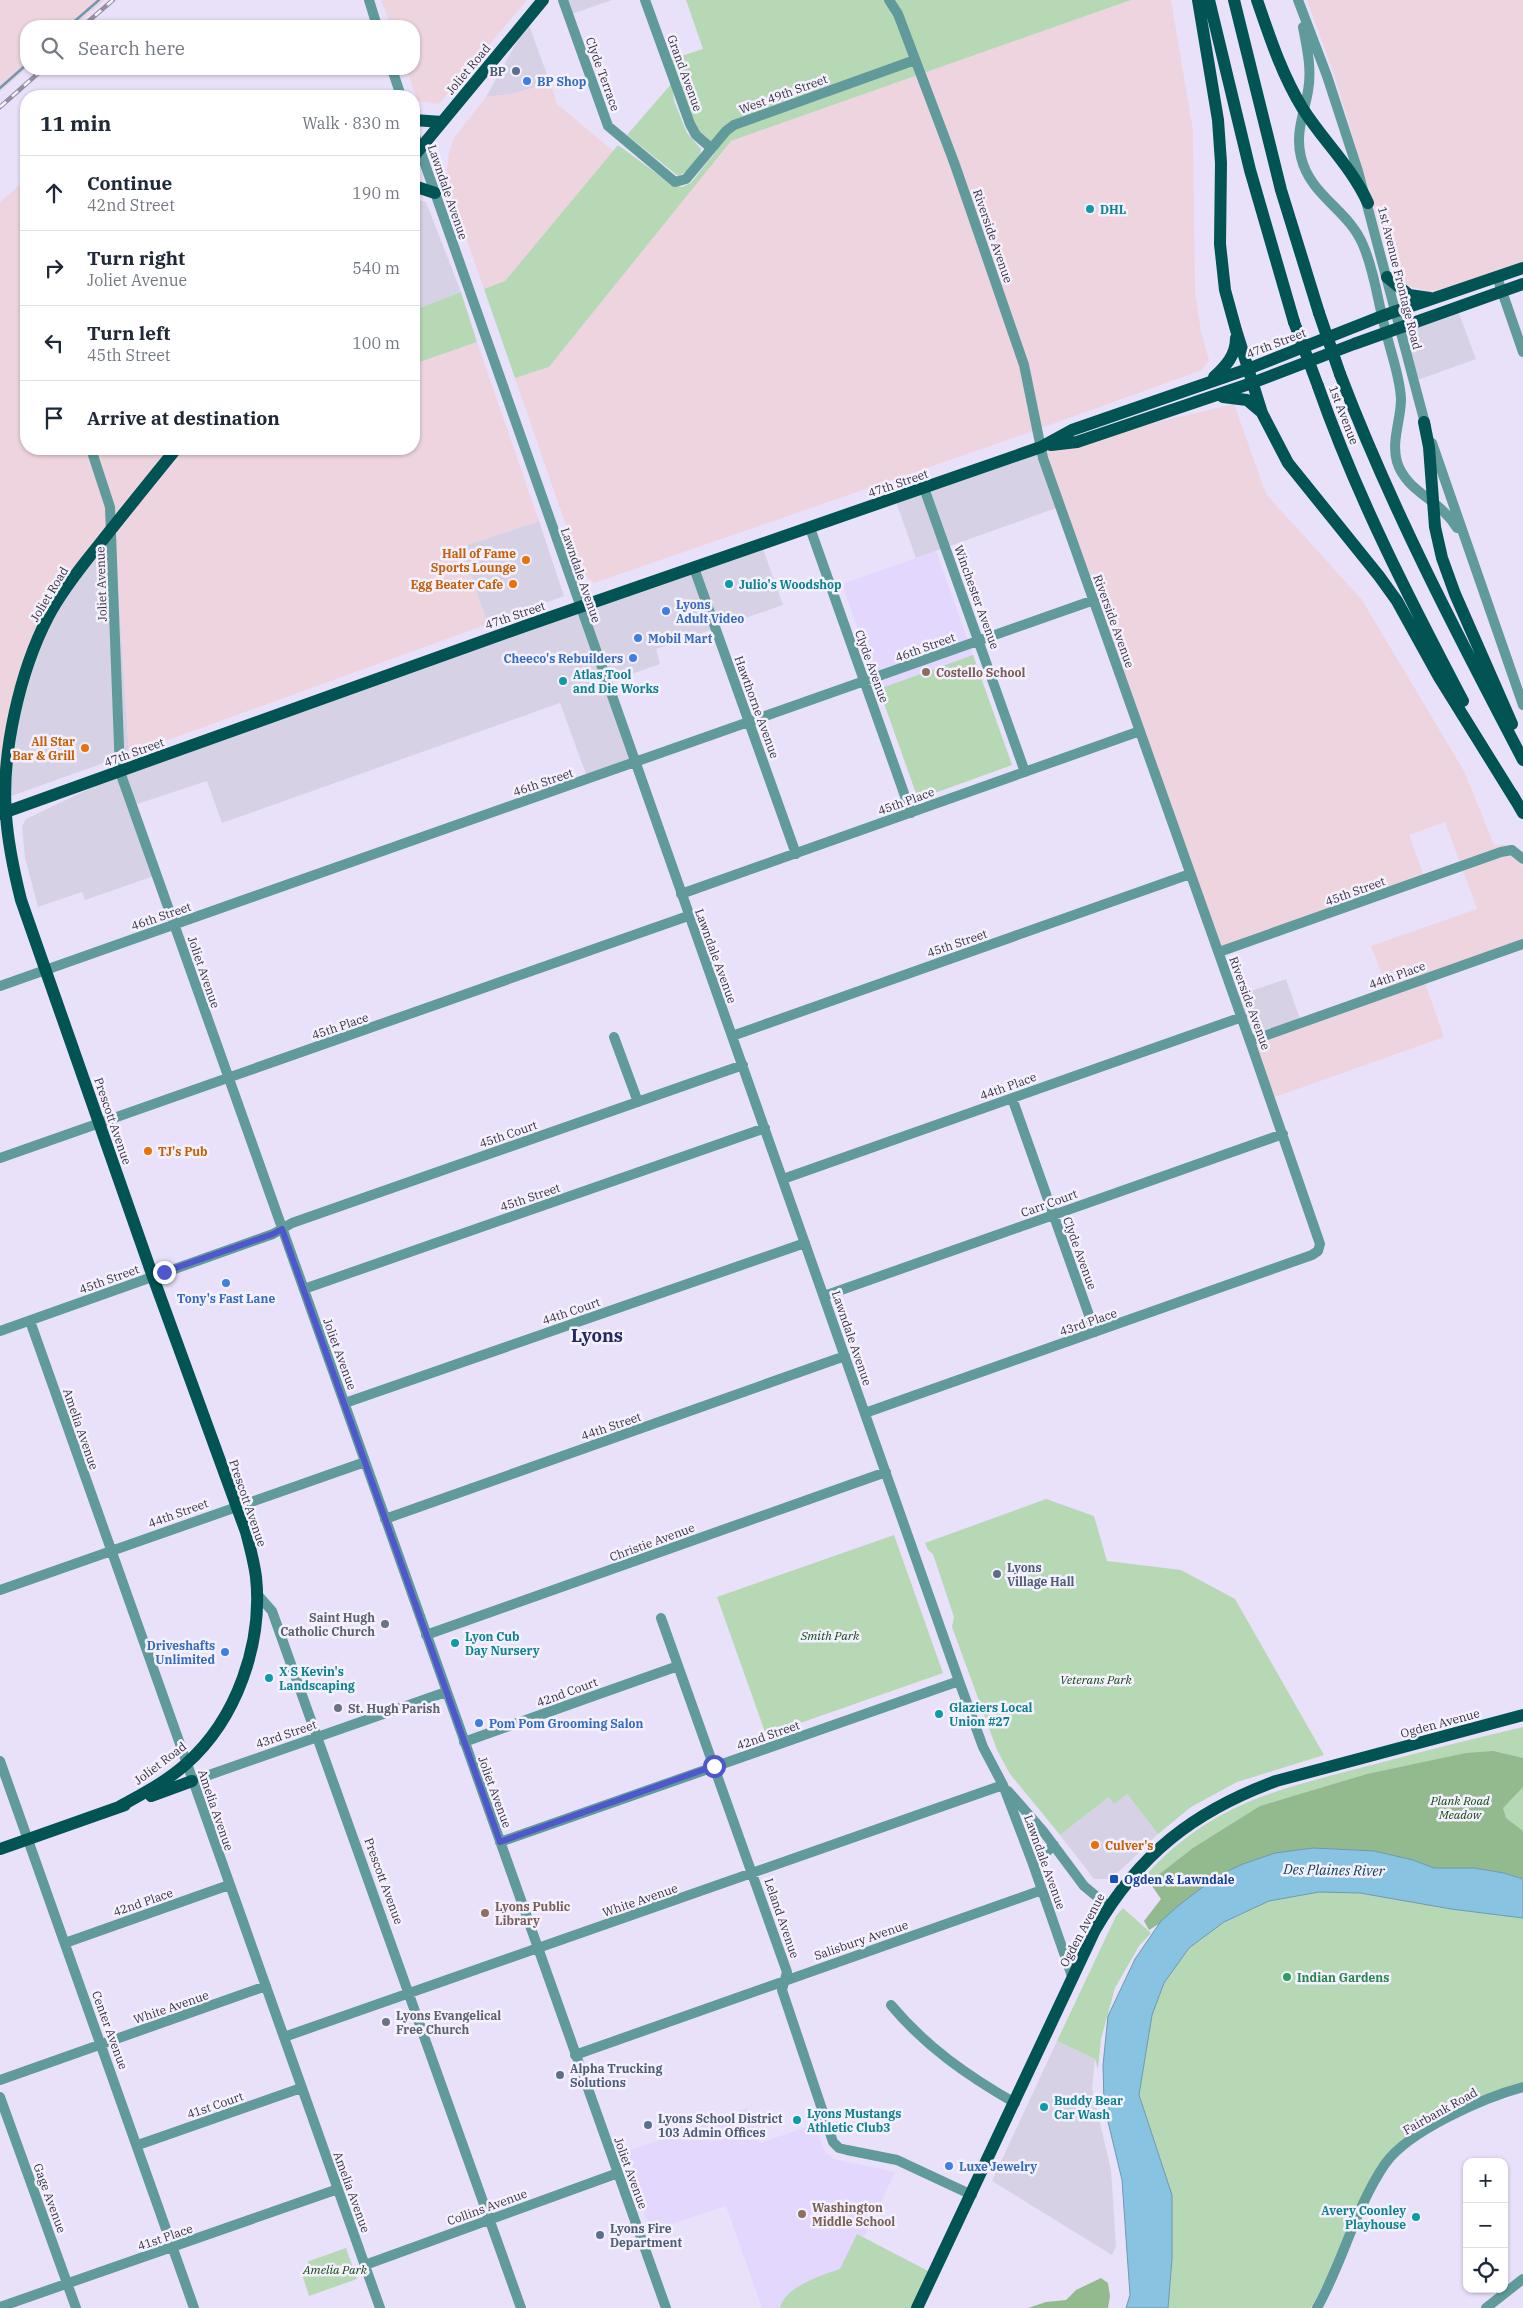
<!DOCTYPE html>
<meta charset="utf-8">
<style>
body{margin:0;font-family:"IBM Plex Serif",serif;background:#f6f6f7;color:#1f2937}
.controls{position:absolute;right:15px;bottom:15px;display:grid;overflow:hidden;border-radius:10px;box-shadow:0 1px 4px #0004}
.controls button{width:45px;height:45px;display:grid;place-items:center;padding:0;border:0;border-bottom:1px solid #e0e1e3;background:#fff;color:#1f2937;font:25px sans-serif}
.stop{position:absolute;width:15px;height:15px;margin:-11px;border:4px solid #4f57cd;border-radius:50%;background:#fff}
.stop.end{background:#4f57cd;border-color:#fff;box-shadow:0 1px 5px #0008}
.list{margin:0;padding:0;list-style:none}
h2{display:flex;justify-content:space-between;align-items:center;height:65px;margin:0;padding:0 20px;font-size:21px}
h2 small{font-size:16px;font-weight:400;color:#747a83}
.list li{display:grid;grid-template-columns:32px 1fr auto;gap:15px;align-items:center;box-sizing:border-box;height:75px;padding:0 20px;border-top:1px solid #e0e1e3}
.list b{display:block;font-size:19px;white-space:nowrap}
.list p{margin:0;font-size:16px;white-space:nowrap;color:#747a83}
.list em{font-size:16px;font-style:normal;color:#747a83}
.icon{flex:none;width:28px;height:28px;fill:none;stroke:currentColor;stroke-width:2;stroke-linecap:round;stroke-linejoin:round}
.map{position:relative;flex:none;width:1523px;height:2308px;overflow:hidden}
.search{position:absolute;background:#fff;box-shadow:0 1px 4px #0004;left:20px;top:20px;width:400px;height:55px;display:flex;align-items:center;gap:12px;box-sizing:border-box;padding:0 18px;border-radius:20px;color:#747a83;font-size:19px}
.panel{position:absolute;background:#fff;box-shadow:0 1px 4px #0004;left:20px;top:90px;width:400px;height:365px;border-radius:20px}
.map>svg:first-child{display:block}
</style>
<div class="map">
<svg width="1523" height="2308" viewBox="0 0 1523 2308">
<rect width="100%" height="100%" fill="#e9e1fa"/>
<path fill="#d7d1e6" d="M560,0H612L566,16Z
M528,22L550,83L512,94L486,97Z
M414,199L426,202L461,292L414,310Z
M1458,311L1476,359L1415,381L1403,330Z
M1043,449L1062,506L916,558L895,499Z
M539,521L564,596L488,624L461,547Z
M114,522L129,754L0,800L31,649Z
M762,546L783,605L656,649L660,664L609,682L636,761L587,777L560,703L222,823L207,781L134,805L123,773Z
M118,775L154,876L85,900L82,892L38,907L25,858L22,826L26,819Z
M1286,979L1300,1019L1250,1037L1236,996Z
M1127,1794L1158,1834L1122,1869L1108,1879H1094L1060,1835L1109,1797Z
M1057,2041L1095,2059L1092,2089L1111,2170L1116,2246L1112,2255L992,2181Z"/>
<path fill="#edd4de" d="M0,0H105L75,26H26V69L0,92Z
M381,0H527L439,104L418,101L406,69H414V26H391Z
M1131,0H1171L1193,130L1195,290L1201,332L1209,360L1202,370L1016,437L594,583L582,572L515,378L549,367L731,141Z
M1307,0H1523V265L1431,292L1408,286L1393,272L1334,74Z
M550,83L557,104L613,151L505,281L484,289L448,186L447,169L449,152L454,138L486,97L512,94Z
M26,180V449H414V364L477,342L539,521L461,547L488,624L129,754L114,523L31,649L0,800V202Z
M1234,404L1266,494L1362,600L1464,771L1494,845H1515L1523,869V945L1424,980L1444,1037L1269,1099L1248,1038L1387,988L1371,946L1477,909L1445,822L1409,835L1424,876L1220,948L1043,449Z"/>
<path fill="#e3d7fe" d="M936,551L1012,765L918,799L842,584Z
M747,2108L760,2143L815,2124L825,2152L834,2159L895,2172L864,2238L932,2273L915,2308H762L726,2206L651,2231L623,2153Z"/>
<path fill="#b7d8b4" d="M686,0H1131L731,141L549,367L515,378L484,289L505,281L618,145L671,184L682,187L691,183L717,150L697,135L669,60L703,49Z
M672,83L674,101L687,133L701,149C701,158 686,174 678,176L627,135Z
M461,292L477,342L414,364V310Z
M973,655L1012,765L918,799L879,689Z
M1046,1499L1094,1516L1107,1561L1181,1570L1235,1599L1324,1755L1237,1782L1191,1807L1158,1834L1127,1794L1114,1804L1109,1797L1060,1835L1010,1774L997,1750L952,1627L954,1617L933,1554L928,1550L925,1543Z
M894,1535L943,1673L766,1735L717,1597Z
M1523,1727V1879L1504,1873L1474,1868H1434L1374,1851L1313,1848L1275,1853L1178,1906L1144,1877C1211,1803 1276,1790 1368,1766C1420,1752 1471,1739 1523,1727Z
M1319,1892L1360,1893L1451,1909L1523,1918V2082L1393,2151L1311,2308H1168L1172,2259V2195L1139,2095L1152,2015L1164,1983L1189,1948L1224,1922L1269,1901Z
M1123,1908L1151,1933L1139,1946L1115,1988L1101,2039L1098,2069L1095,2059L1057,2041L1116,1916Z
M857,2234L932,2273L915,2308H780C784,2287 822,2275 840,2269Z
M346,2248L357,2279L309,2296L301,2271L309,2261Z"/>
<path fill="#93ba8f" d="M1493,1751L1523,1758V1787L1503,1808L1506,1818L1523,1831V1879L1504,1873L1474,1868H1434L1413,1860L1374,1851L1313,1848L1275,1853L1149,1930L1144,1921L1161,1899L1152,1886L1157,1876L1193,1848L1260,1806L1367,1774L1466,1753Z
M1101,2278L1108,2283L1110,2296L1108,2308H1028L1046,2302L1066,2300L1076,2290Z"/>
<path fill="#88c3e1" stroke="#6f98b0" d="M1313,1848L1374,1851L1413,1860L1434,1868H1474L1504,1873L1523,1879V1918L1451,1909L1360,1893L1319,1892L1269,1901L1224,1922L1189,1948L1164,1983L1152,2015L1139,2095L1172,2195V2259L1168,2308H1126L1130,2295L1122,2180L1104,2105L1103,2065L1108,2016L1135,1959L1161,1921L1178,1906L1217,1876L1243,1864L1275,1853Z"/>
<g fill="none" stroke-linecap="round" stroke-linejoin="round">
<path stroke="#6f98b0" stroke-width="2.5" d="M69,26L99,0
M0,88L26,65"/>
<path stroke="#619a9a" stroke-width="10" d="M369,0L377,26
M563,0L608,126L675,182L686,179L726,131L734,125L915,60
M645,0L690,124L696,135L711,148
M1298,0L1327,76L1358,171L1426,427
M1303,27C1307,48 1312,69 1308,91C1304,114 1295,133 1301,157C1310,196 1349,210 1363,245C1375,272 1378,304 1386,332C1391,354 1400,376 1401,399C1401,420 1391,441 1397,462C1407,493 1440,499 1457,528
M392,69L401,96
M414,133L959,1681L983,1747L1003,1785L1033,1864L1072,1976
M1497,277L1523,352
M1432,443L1523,705
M91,449L110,507L120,772L666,2308
M924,488L1025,772
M810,528L911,813
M694,568L796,854
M681,894L1140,731
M1219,952L1501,852L1512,850L1523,859
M0,986L1094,600
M732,1036L1190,874
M614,1037L638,1102
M1250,1041L1523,944
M1012,1098L1095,1332
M0,1158L688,916
M783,1179L1242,1017
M304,1289L765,1128
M824,1296L1283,1134
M30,1321L380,2308
M0,1331L273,1234L292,1223L743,1065
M345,1403L805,1243
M865,1413L1312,1255L1318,1251L1320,1244L1252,1047L1043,458L1024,365L955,165L898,14L889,0
M385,1519L845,1356
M0,1590L365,1462
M257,1594L272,1611L521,2308
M661,1618L787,1972L782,1990L833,2142L839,2148L847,2150L897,2160L972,2195
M426,1635L886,1472
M464,1742L678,1666
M0,1761L194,2308
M192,1781L446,1692
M1008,1791L1043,1831L1084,1886L1108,1906
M500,1842L959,1681
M1033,1864L1054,1845
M65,1943L229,1885
M891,2005C926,2047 968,2076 1015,2103
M284,2037L1003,1785
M575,2055L1042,1890
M0,2080L266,1986
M0,2097L76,2308
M138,2145L301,2088
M365,2265L618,2173
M0,2307L338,2189
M1317,2308C1343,2262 1355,2208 1385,2164C1408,2131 1485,2097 1523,2087
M1486,2308L1523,2279"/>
<path stroke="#015354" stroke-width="12" d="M1198,0L1218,120L1221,163L1220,244L1225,290L1236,330L1262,413L1288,463L1379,576L1397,601L1439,677L1516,801
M1209,0L1250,170L1294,322
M1234,0L1281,190L1319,313
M1257,0C1270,38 1282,75 1303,109C1324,142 1351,166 1368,203
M414,120L442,122
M414,156L543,0
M414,186L435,193
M1387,277L1409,295L1430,298
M1340,374C1391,508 1457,634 1523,760
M1214,377C1226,366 1236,355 1236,338
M1318,386C1356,495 1409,598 1463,701
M1223,397L1247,400L1260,411
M1424,422L1429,447L1435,527L1442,558L1455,594L1512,724
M1051,445L1077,442L1252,383L1354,344L1523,284
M1512,794L1523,813
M0,814L525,626L1041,447L1072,430L1248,369L1382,316L1523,268
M151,1796L192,1781
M119,1807C142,1794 166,1782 186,1764C237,1719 263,1643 256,1577C254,1562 250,1547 246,1532L153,1277L21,900C14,872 8,844 6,815C1,753 20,671 48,617C61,592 80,568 98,546C124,513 150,481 176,449
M0,1849L125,1805
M917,2308L1095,1930C1139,1854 1194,1811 1276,1781L1523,1715"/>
<defs>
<path id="rail" d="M83,26L113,0
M0,107L43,69"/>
</defs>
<use href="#rail" stroke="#948ea1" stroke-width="4.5"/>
<use href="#rail" stroke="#f4f0fd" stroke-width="2.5" stroke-dasharray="8" stroke-linecap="butt"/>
<path stroke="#015354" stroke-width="12" d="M1319,313L1340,374
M1294,322L1318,386"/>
</g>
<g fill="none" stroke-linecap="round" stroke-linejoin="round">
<path stroke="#4f57cd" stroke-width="6" d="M164,1272L273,1234L282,1229L500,1842L714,1766"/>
</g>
<g fill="#5c6f8a" stroke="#f4f0fd" stroke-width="2">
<circle cx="516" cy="71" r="5"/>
<circle cx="997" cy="1574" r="5"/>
<circle cx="560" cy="2075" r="5"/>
<circle cx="648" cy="2125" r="5"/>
<circle cx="600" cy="2235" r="5"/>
</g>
<g fill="#3f7fe0" stroke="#f4f0fd" stroke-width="2">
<circle cx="527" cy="81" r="5"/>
<circle cx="666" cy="611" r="5"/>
<circle cx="638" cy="638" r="5"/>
<circle cx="633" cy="658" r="5"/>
<circle cx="226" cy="1283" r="5"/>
<circle cx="225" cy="1652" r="5"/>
<circle cx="479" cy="1723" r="5"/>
<circle cx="949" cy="2166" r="5"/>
</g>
<g fill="#0f9aa8" stroke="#f4f0fd" stroke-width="2">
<circle cx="1090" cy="209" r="5"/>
<circle cx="729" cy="584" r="5"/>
<circle cx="563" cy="681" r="5"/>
<circle cx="455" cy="1643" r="5"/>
<circle cx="269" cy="1678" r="5"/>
<circle cx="939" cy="1714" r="5"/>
<circle cx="1044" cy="2107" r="5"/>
<circle cx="797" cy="2120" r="5"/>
<circle cx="1416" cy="2217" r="5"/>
</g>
<g fill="#e8710a" stroke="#f4f0fd" stroke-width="2">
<circle cx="526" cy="560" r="5"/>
<circle cx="513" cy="584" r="5"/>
<circle cx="85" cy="748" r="5"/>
<circle cx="148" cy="1151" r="5"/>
<circle cx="1095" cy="1845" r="5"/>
</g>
<g fill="#8d6e63" stroke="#f4f0fd" stroke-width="2">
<circle cx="926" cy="672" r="5"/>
<circle cx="485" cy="1913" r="5"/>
<circle cx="802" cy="2214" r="5"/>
</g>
<g fill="#6b7280" stroke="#f4f0fd" stroke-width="2">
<circle cx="385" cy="1624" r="5"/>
<circle cx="338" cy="1708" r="5"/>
<circle cx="386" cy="2022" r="5"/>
</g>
<rect fill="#1a4fb4" stroke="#f4f0fd" stroke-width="2" x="1109" y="1874" width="10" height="10" rx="2.5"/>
<circle fill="#2e9e5b" stroke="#f4f0fd" stroke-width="2" cx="1287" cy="1977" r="5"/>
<g text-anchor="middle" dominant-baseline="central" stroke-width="5" stroke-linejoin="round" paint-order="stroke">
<g font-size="12" fill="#36323e" stroke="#f4f0fd">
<text transform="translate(468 69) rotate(-50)">Joliet Road</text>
<text transform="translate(685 73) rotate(70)">Grand Avenue</text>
<text transform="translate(603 74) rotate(70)">Clyde Terrace</text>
<text transform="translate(783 94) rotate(-20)">West 49th Street</text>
<text transform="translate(448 192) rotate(71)">Lawndale Avenue</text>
<text transform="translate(993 236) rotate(71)">Riverside Avenue</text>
<text transform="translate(1400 278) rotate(76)">1st Avenue Frontage Road</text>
<text transform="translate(1276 343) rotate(-21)">47th Street</text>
<text transform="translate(1344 415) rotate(69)">1st Avenue</text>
<text transform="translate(898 483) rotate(-19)">47th Street</text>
<text transform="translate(581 575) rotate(71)">Lawndale Avenue</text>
<text transform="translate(101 584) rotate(-92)">Joliet Avenue</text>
<text transform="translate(49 594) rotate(-59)">Joliet Road</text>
<text transform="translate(977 597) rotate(70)">Winchester Avenue</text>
<text transform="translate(515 615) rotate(-19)">47th Street</text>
<text transform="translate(1114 621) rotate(70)">Riverside Avenue</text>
<text transform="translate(925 647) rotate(-20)">46th Street</text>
<text transform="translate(872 666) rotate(70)">Clyde Avenue</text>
<text transform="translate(757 707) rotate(70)">Hawthorne Avenue</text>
<text transform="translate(134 752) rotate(-20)">47th Street</text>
<text transform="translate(543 782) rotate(-19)">46th Street</text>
<text transform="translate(906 801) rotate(-20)">45th Place</text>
<text transform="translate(1355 891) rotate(-20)">45th Street</text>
<text transform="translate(161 916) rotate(-19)">46th Street</text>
<text transform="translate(957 943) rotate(-19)">45th Street</text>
<text transform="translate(716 956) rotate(70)">Lawndale Avenue</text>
<text transform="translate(204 972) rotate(71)">Joliet Avenue</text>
<text transform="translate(1397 975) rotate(-20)">44th Place</text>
<text transform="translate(1250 1003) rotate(70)">Riverside Avenue</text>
<text transform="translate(340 1026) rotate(-19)">45th Place</text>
<text transform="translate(1008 1086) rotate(-20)">44th Place</text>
<text transform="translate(113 1121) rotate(71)">Prescott Avenue</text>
<text transform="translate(508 1134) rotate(-19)">45th Court</text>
<text transform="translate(530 1197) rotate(-19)">45th Street</text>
<text transform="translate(1049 1203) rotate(-20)">Carr Court</text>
<text transform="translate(1080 1253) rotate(70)">Clyde Avenue</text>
<text transform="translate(109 1279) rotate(-20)">45th Street</text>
<text transform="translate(571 1311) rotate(-19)">44th Court</text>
<text transform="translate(1088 1322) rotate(-19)">43rd Place</text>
<text transform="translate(852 1338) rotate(71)">Lawndale Avenue</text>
<text transform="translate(340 1354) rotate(70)">Joliet Avenue</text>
<text transform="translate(611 1426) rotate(-19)">44th Street</text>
<text transform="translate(81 1429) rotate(71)">Amelia Avenue</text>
<text transform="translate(248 1503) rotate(71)">Prescott Avenue</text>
<text transform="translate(178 1513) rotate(-20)">44th Street</text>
<text transform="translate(652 1542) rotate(-20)">Christie Avenue</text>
<text transform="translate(567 1692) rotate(-20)">42nd Court</text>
<text transform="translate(1440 1723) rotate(-15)">Ogden Avenue</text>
<text transform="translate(286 1734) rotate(-19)">43rd Street</text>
<text transform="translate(768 1735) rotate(-19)">42nd Street</text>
<text transform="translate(160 1763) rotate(-37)">Joliet Road</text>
<text transform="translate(495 1792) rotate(70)">Joliet Avenue</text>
<text transform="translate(216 1810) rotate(71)">Amelia Avenue</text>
<text transform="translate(1045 1862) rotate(70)">Lawndale Avenue</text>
<text transform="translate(384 1881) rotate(70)">Prescott Avenue</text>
<text transform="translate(640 1900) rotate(-19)">White Avenue</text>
<text transform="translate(143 1902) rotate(-19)">42nd Place</text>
<text transform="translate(782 1918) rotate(71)">Leland Avenue</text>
<text transform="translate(1082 1930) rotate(-62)">Ogden Avenue</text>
<text transform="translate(861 1940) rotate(-19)">Salisbury Avenue</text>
<text transform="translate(171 2007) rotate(-19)">White Avenue</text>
<text transform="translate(110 2030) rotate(70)">Center Avenue</text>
<text transform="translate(215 2105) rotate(-19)">41st Court</text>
<text transform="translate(1440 2111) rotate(-29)">Fairbank Road</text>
<text transform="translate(631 2173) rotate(70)">Joliet Avenue</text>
<text transform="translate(352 2192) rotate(70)">Amelia Avenue</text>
<text transform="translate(50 2198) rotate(70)">Gage Avenue</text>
<text transform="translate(487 2207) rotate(-20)">Collins Avenue</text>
<text transform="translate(165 2237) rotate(-19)">41st Place</text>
</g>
<g font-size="12" font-weight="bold" fill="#4e5e75" stroke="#f4f0fd" text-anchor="start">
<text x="506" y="71" text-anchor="end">BP</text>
<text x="1007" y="1567">Lyons<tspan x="1007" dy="14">Village Hall</tspan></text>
<text x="570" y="2068">Alpha Trucking<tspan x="570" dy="14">Solutions</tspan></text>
<text x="658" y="2118">Lyons School District<tspan x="658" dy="14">103 Admin Offices</tspan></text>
<text x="610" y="2228">Lyons Fire<tspan x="610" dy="14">Department</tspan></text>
</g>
<g font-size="12" font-weight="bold" fill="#366cbe" stroke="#f4f0fd" text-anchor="start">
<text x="537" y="81">BP Shop</text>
<text x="676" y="604">Lyons<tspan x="676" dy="14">Adult Video</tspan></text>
<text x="648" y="638">Mobil Mart</text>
<text x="623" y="658" text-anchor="end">Cheeco's Rebuilders</text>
<text x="226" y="1298" text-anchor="middle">Tony's Fast Lane</text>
<text x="215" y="1645" text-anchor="end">Driveshafts<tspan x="215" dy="14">Unlimited</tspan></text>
<text x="489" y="1723">Pom Pom Grooming Salon</text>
<text x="959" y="2166">Luxe Jewelry</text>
</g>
<g font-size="12" font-weight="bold" fill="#0d838f" stroke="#f4f0fd" text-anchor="start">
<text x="1100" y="209">DHL</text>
<text x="739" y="584">Julio's Woodshop</text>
<text x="573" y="674">Atlas Tool<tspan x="573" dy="14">and Die Works</tspan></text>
<text x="465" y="1636">Lyon Cub<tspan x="465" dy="14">Day Nursery</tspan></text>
<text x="279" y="1671">X S Kevin's<tspan x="279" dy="14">Landscaping</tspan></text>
<text x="949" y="1707">Glaziers Local<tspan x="949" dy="14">Union #27</tspan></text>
<text x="1054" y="2100">Buddy Bear<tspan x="1054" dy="14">Car Wash</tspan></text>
<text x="807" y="2113">Lyons Mustangs<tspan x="807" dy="14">Athletic Club3</tspan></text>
<text x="1406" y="2210" text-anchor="end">Avery Coonley<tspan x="1406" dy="14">Playhouse</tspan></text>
</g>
<g font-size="12" font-weight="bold" fill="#c56008" stroke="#f4f0fd" text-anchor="end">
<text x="516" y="553">Hall of Fame<tspan x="516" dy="14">Sports Lounge</tspan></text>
<text x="503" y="584">Egg Beater Cafe</text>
<text x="75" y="741">All Star<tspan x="75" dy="14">Bar &amp; Grill</tspan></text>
<text x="158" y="1151" text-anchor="start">TJ's Pub</text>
<text x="1105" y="1845" text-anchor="start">Culver's</text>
</g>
<g font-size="12" font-weight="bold" fill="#785e54" stroke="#f4f0fd" text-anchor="start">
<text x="936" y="672">Costello School</text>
<text x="495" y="1906">Lyons Public<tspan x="495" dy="14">Library</tspan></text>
<text x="812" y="2207">Washington<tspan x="812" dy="14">Middle School</tspan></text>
</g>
<g font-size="12" font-weight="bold" fill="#5b616d" stroke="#f4f0fd" text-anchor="start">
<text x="375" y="1617" text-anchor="end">Saint Hugh<tspan x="375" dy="14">Catholic Church</tspan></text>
<text x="348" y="1708">St. Hugh Parish</text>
<text x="396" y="2015">Lyons Evangelical<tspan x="396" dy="14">Free Church</tspan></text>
</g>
<g font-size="12" font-style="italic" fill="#114910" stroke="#f4f0fd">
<text x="830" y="1635">Smith Park</text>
<text x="1096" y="1679">Veterans Park</text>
<text x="1460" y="1800">Plank Road<tspan x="1460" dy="14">Meadow</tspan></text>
<text x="335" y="2269">Amelia Park</text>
</g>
<g font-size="12" font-weight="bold" fill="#164399" stroke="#f4f0fd" text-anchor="start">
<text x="1124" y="1879">Ogden &amp; Lawndale</text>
</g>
<g font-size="12" font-weight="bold" fill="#27864d" stroke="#f4f0fd" text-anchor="start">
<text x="1297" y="1977">Indian Gardens</text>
</g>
<g font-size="14" font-style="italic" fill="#04394e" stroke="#f4f0fd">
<text transform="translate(1334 1870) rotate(1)">Des Plaines River</text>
</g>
<g font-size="18" font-weight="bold" fill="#252963" stroke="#f4f0fd">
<text x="597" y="1335">Lyons</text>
</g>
</g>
</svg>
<div class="controls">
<button>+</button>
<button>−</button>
<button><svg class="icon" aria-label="locate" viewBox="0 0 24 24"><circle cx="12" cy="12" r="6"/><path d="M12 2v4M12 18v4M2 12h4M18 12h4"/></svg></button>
</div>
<div class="stop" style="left:714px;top:1766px"></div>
<div class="stop end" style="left:164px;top:1272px"></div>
<div class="search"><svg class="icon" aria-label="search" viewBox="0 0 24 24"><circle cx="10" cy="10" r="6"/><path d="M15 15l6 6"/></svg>Search here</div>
<section class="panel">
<h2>11 min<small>Walk · 830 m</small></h2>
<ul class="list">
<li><svg class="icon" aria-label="ahead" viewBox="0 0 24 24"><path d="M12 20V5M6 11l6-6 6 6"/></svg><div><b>Continue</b><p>42nd Street</p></div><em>190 m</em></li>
<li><svg class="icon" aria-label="right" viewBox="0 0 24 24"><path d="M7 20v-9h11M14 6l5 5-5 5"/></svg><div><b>Turn right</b><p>Joliet Avenue</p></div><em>540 m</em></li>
<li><svg class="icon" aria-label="left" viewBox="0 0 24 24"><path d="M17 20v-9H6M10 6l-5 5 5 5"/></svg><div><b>Turn left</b><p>45th Street</p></div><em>100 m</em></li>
<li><svg class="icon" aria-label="arrive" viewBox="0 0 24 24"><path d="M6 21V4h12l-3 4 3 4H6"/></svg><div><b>Arrive at destination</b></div></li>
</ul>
</section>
</div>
